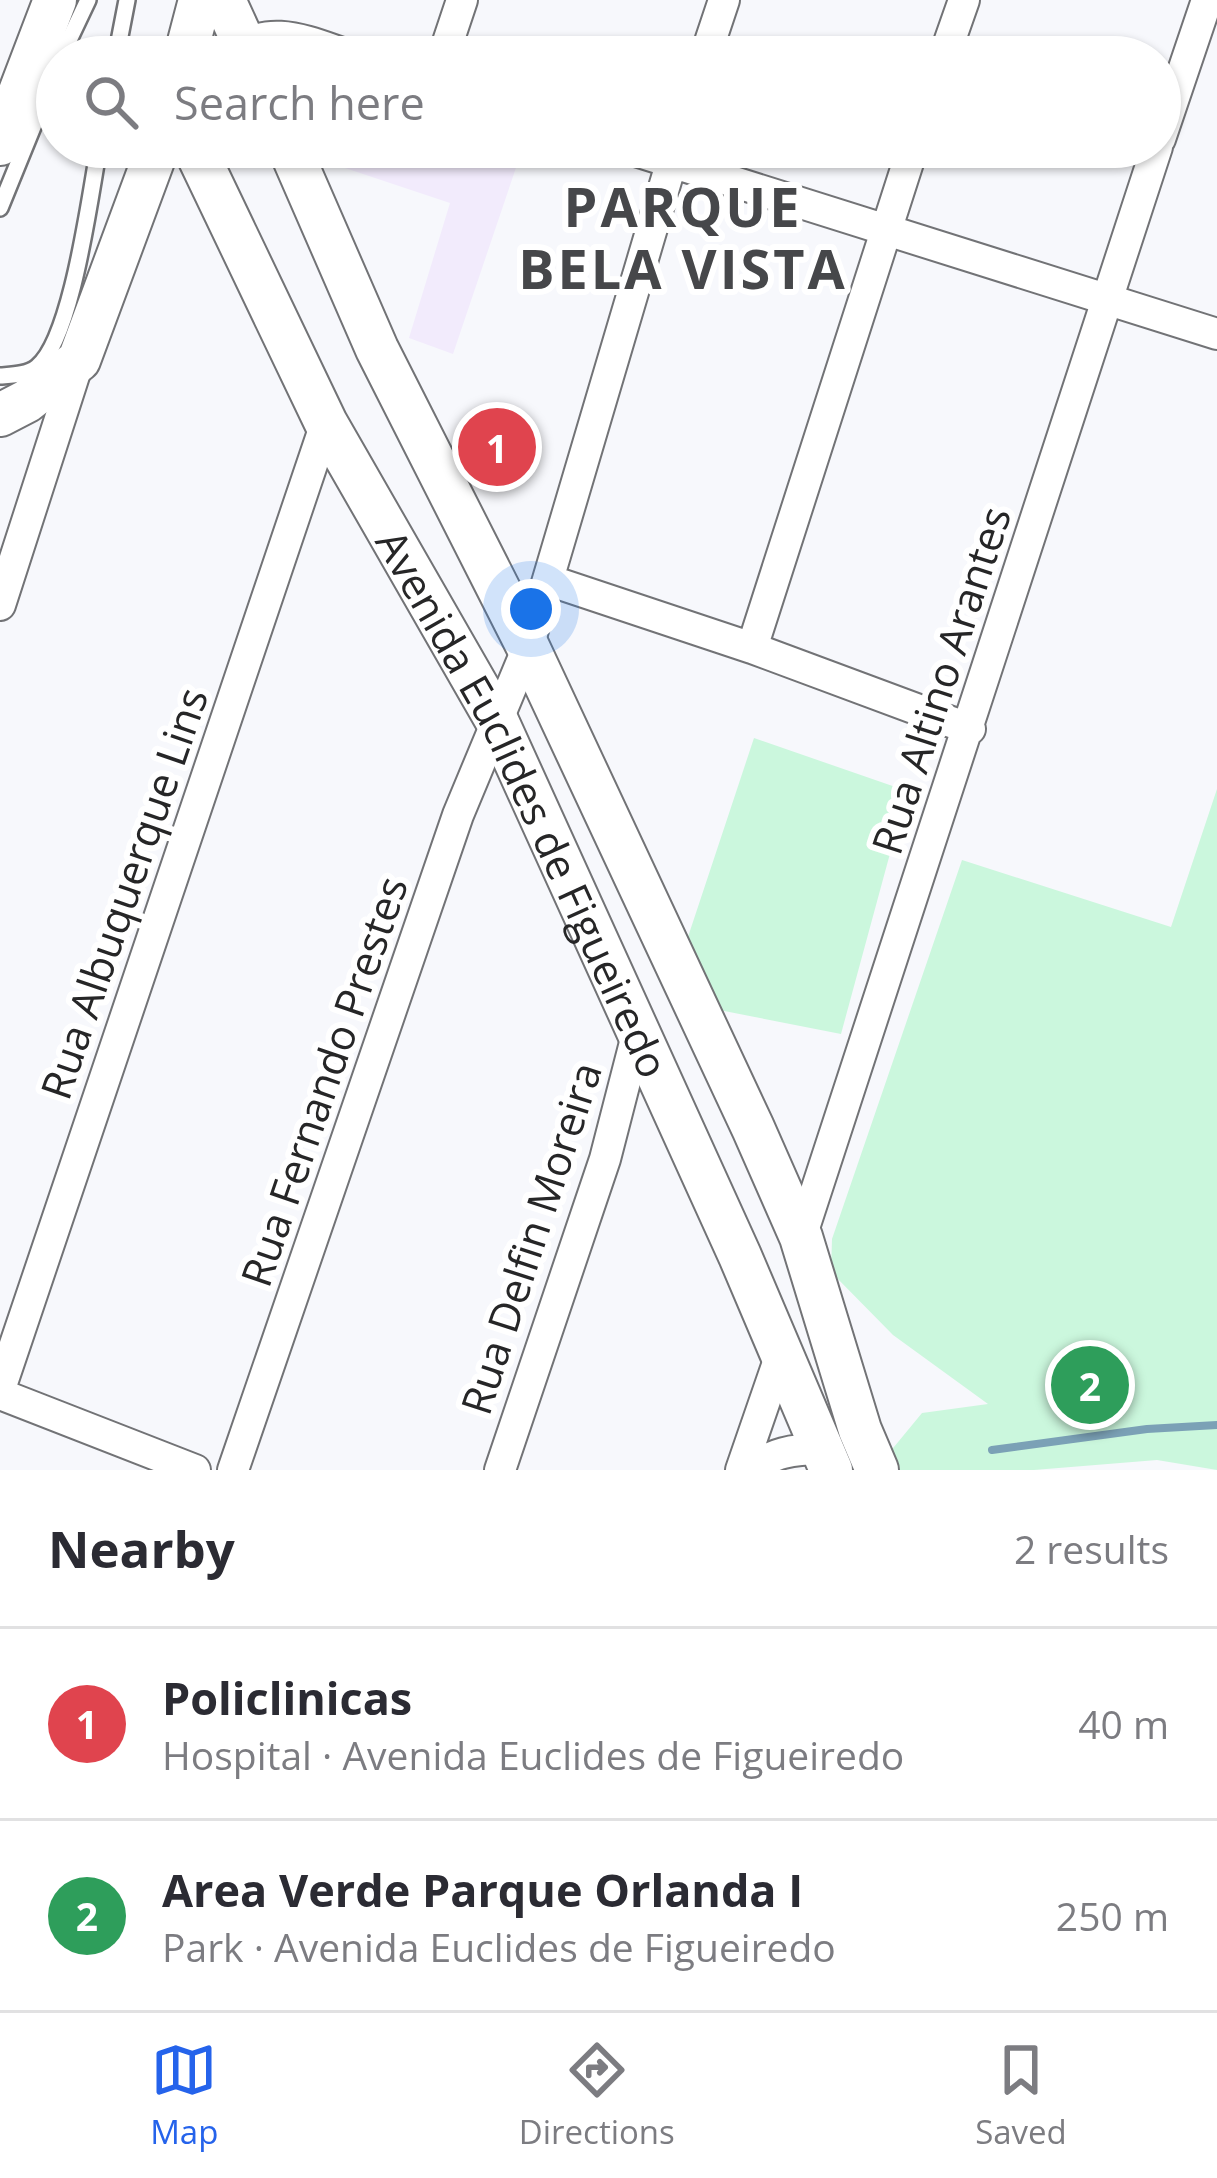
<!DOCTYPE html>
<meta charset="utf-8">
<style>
body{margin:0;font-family:"Open Sans",sans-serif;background:#f2f2f3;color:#2b2b33}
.you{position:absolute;left:531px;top:609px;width:42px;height:42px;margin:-30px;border:9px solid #fff;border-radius:50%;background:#1a73e8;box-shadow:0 0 0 18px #1a73e833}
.badge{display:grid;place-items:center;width:78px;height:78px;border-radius:50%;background:#2563eb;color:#fff;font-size:39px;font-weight:700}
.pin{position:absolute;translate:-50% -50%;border:6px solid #fff;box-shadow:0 3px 12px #0006}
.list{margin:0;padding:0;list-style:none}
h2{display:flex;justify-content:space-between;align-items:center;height:156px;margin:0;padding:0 48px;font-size:51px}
h2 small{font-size:39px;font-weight:400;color:#7c7c81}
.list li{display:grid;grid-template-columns:78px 1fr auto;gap:36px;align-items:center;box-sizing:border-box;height:192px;padding:0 48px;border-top:3px solid #e1e1e2}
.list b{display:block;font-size:45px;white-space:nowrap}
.list p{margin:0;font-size:39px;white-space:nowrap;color:#7c7c81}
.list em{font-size:39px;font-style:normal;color:#7c7c81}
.icon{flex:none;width:66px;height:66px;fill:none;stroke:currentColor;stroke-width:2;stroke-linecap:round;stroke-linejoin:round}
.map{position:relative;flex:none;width:1217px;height:1470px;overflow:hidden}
.search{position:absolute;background:#fff;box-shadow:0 3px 9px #0004;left:36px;right:36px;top:36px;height:132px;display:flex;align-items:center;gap:30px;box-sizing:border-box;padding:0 42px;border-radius:66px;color:#7c7c81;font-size:45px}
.sheet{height:540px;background:#fff}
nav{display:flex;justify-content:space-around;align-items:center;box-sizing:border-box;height:168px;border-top:3px solid #e1e1e2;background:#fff;font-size:33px;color:#7c7c81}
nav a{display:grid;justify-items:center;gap:6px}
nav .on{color:#2563eb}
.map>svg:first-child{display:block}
</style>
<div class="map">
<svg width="1217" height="1470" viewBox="0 0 1217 1470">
<rect width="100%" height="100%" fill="#f7f8fc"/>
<path fill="#f2ebfc" d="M323,147H523L453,354L409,338L450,203L318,159Z"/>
<path fill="#cbf7dd" d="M754,738L907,791L841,1034L704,1007L680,961Z
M1217,789V1470L1157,1460L1034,1470H888L889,1453L922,1413L988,1404L893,1335L831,1272L832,1239L962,860L1171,927Z"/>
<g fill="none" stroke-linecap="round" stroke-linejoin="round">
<path stroke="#7ba1b6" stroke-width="8" d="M992,1450L1147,1429L1217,1425"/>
</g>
<path fill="#6f403a" d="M480,410L534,427L517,480L462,461Z"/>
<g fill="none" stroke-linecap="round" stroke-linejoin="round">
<defs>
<path id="lane" d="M61,57L88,0
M116,57L127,0
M0,208L57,68
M0,376C12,375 27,375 37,367C72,339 90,195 99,147"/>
<path id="street" d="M234,57C264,18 315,45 354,57
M443,57L462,0
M705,57L724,0
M944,57L964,0
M1160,139L1207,0
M623,147L1217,334
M548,580L752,648L970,729
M0,605L79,360
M752,648L913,147
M801,1237L1157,147
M0,1389L326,423
M0,1394L195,1470
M233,1470L458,815L528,647L676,147
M500,1470L605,1159L638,1031
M741,1470L781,1354
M749,1470C772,1453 793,1449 821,1449"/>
<g id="secondary">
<path d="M224,0L250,57"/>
<path d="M185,57L200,0"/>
<path d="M0,144L55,0"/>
<path id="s1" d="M194,147L326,423L497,721L740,1256L831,1470"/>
<path d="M289,147L377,349L528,647L753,1128L801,1237L860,1430L877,1470"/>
<path d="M0,415L27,401L79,360L158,147"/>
</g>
</defs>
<use href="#lane" stroke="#727376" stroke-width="20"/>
<use href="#street" stroke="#727376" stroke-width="34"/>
<use href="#secondary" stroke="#727376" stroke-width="46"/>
<use href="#lane" stroke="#fff" stroke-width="15"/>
<use href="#street" stroke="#fff" stroke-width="30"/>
<use href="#secondary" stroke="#fff" stroke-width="42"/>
</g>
<g text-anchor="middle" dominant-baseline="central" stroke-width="12" stroke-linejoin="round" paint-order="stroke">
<g font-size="42" fill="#262627" stroke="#fff">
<text transform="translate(940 680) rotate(-72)">Rua Altino Arantes</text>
<text stroke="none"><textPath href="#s1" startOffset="735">Avenida Euclides de Figueiredo</textPath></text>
<text transform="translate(123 893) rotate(-71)">Rua Albuquerque Lins</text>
<text transform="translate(323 1081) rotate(-71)">Rua Fernando Prestes</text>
<text transform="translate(530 1238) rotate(-72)">Rua Delfin Moreira</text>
</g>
<g font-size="54" font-weight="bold" letter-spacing="3" fill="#46474a" stroke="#fff">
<text x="683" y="206">PARQUE<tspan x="683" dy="62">BELA VISTA</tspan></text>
</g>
</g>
</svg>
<div class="you"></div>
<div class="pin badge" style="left:497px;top:447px;background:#e0444e">1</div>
<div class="pin badge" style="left:1090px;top:1385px;background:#2e9e5b">2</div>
<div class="search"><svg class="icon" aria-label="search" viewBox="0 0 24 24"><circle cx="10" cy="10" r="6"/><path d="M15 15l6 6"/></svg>Search here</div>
</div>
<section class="sheet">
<h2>Nearby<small>2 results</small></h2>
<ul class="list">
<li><span class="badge" style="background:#e0444e">1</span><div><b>Policlinicas</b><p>Hospital · Avenida Euclides de Figueiredo</p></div><em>40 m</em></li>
<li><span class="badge" style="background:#2e9e5b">2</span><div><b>Area Verde Parque Orlanda I</b><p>Park · Avenida Euclides de Figueiredo</p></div><em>250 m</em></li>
</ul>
</section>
<nav>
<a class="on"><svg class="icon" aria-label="map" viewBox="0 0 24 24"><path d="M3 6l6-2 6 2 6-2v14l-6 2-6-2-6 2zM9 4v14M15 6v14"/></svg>Map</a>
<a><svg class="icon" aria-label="directions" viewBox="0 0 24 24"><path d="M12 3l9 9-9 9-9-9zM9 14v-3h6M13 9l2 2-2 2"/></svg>Directions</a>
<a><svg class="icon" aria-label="saved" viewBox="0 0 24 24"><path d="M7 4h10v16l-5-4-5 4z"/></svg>Saved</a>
</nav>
